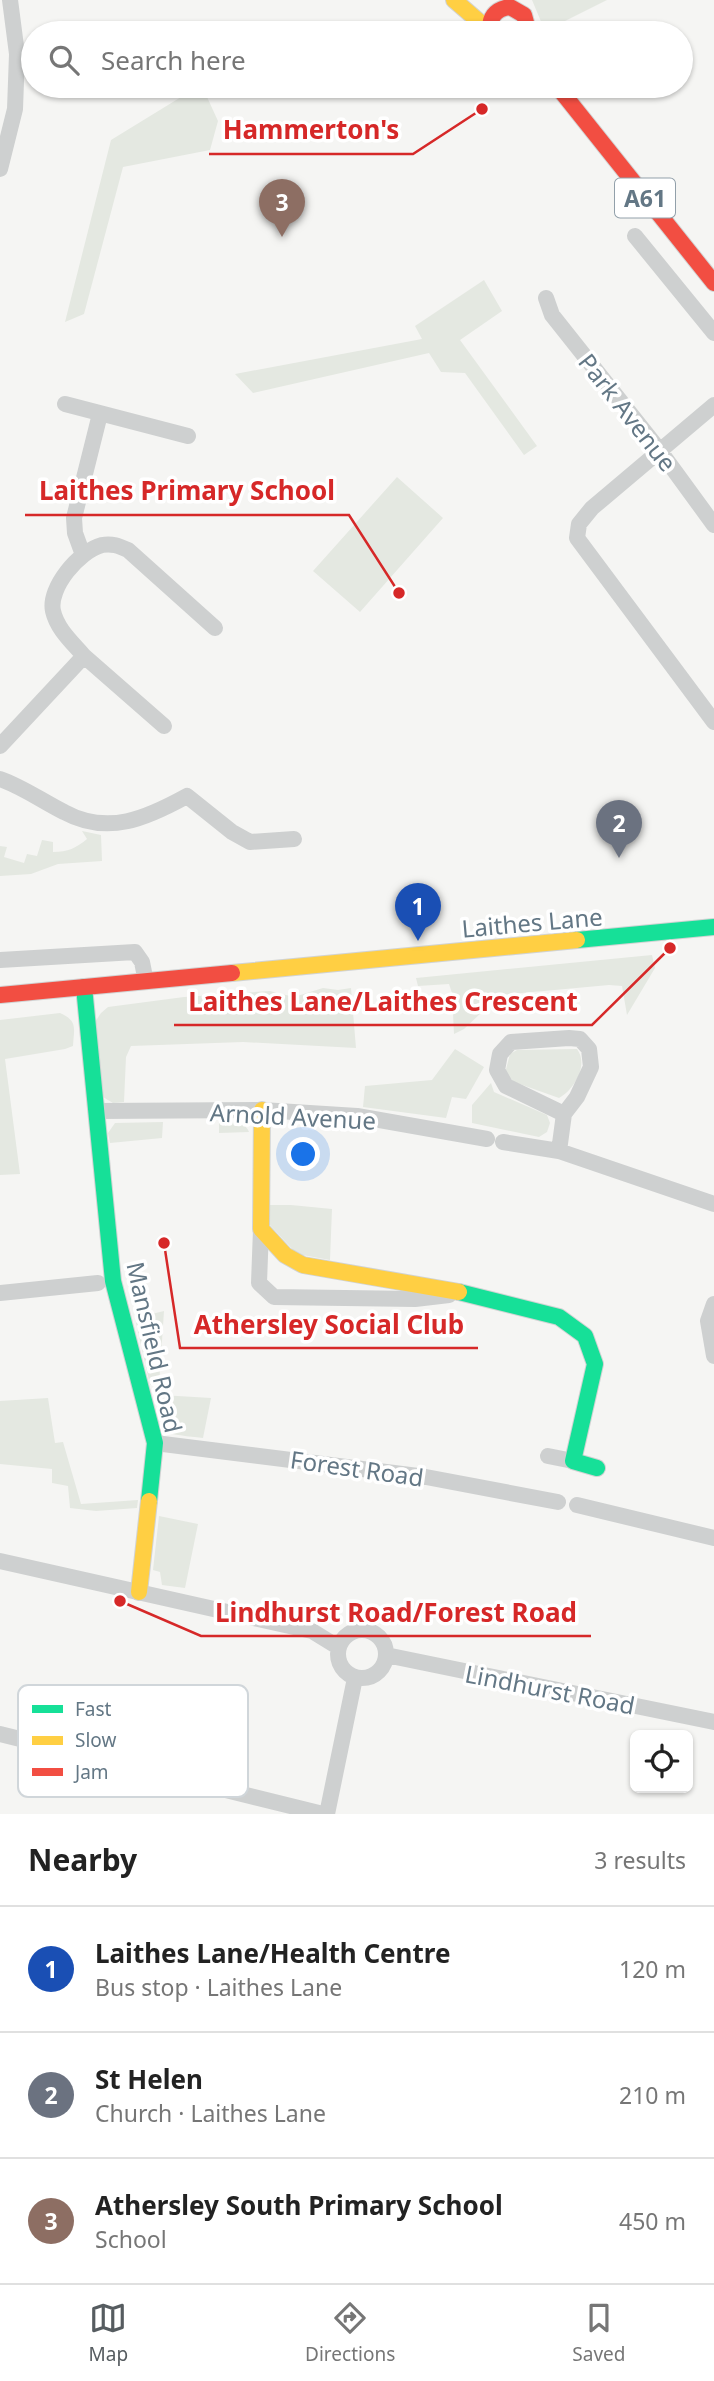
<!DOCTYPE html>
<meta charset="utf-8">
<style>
body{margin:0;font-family:"Noto Sans",sans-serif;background:#f2f2f2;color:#222}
.controls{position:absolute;right:21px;bottom:21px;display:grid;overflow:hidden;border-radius:10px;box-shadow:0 2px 5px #0004}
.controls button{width:63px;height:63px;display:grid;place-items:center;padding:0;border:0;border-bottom:2px solid #e0e0e0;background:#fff;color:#222;font:35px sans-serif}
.you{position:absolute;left:304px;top:1155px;width:24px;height:24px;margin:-18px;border:5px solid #fff;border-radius:50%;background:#1a73e8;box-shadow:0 0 0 10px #1a73e833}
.badge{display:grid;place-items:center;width:46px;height:46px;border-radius:50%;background:#565c60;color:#fff;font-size:23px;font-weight:700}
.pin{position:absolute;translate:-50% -58px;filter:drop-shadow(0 2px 4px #0008)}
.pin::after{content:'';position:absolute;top:37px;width:24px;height:21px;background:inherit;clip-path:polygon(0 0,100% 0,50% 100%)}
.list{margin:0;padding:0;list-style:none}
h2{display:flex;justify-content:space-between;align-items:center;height:91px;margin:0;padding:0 28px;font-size:30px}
h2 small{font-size:23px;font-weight:400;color:#767676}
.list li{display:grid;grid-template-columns:46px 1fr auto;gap:21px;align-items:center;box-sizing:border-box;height:126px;padding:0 28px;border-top:2px solid #e0e0e0}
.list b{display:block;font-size:26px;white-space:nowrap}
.list p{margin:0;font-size:23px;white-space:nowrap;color:#767676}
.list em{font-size:23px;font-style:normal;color:#767676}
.icon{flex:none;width:38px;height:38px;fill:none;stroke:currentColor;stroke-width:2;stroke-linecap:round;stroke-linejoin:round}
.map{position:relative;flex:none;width:714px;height:1814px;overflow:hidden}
.search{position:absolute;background:#fff;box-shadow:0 2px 5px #0004;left:21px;right:21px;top:21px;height:77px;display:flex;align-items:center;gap:18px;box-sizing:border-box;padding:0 24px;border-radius:38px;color:#767676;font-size:26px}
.sheet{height:469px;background:#fff}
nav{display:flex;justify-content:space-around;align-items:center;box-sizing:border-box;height:98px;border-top:2px solid #e0e0e0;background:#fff;font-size:19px;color:#767676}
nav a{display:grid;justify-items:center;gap:4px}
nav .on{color:#565c60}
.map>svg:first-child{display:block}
</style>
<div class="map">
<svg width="714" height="1814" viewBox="0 0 714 1814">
<rect width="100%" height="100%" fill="#f5f5f3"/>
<path fill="#e4e8e1" d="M532,0H607L545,31Z
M199,86H202L218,121L210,150L123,167L84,314L65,322L111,140Z
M484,280L502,311L460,340L537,446L524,455L465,373L441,372L429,353L253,393L235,374L422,339L415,326Z
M397,477L443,518L360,612L313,571Z
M82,831L101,835L102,861L58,864L31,874L0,876V846L7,847L4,857L24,863L27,854L37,856L42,840L53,842V852C68,852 76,848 87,839Z
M652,955L655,968L627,1015L622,986L609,985L500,995L464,1029L454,1034L452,993L449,984L418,986L416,978Z
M323,988L338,990L351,988L356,1048L243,1042L131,1046L126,1057L124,1102L113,1103L103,1097L95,1022L101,1013L108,1007L184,997L270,991L294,997Z
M60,1013C78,1021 74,1028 73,1046L65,1049L5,1059L20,1174L0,1175V1020Z
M455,1049L484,1067L466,1099L452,1097L446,1118L363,1107L365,1086L432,1080Z
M577,1049C589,1065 574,1090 559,1098L514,1082L505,1073L510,1054L517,1050Z
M491,1083L494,1092L547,1115L550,1123L547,1132L539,1137L472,1123V1105Z
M163,1122L162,1138L110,1143L108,1133L115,1123Z
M219,1123C231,1123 244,1119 249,1132L219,1133Z
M267,1205H291L332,1209L330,1260L297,1254L268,1223Z
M164,1311L159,1385H150L135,1318Z
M161,1395L211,1398L203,1438C164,1433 157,1438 161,1395Z
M48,1398L55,1443L63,1442L81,1504L138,1500L137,1508L96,1511L70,1508L68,1486L52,1483V1469L0,1464V1401Z
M159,1516L198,1524L185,1588L162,1585L160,1572L153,1570Z"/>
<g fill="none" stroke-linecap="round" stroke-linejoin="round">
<defs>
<path id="fast" d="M577,940L714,927
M84,987L113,1281L155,1443L149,1501
M459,1292L559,1317L585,1336L595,1364L573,1461L597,1468"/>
<path id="slow" d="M454,0L490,31
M232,973L577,940
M262,1110L261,1229L285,1255L303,1265L459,1292
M139,1592L149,1501"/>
<path id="jam" d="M491,33C488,18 495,9 510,7L524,15L527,26L525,33
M557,86L714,283
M0,995L232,973"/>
</defs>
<use href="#fast" stroke="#d1d3d3" stroke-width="18"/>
<use href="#slow" stroke="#d1d3d3" stroke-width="18"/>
<use href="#jam" stroke="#d1d3d3" stroke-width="18"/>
<path stroke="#ced0d0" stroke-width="16" d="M0,169L15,109L17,54L10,0
M635,236L714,333
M546,298L552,315L660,451L714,525
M65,404L188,436
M714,405L592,508L579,524L577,538L714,722
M83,555L75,533L74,518L100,414
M84,656C72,642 57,629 53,611C48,588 79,551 102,545C112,543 119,546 128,550L215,628
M0,746L84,656L164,726
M0,779C23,787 42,801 64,812C108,836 147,818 187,796L232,832L250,842L294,839
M0,960L135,952L142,962L146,982
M97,1111L262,1110L357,1116L487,1139
M503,1142L559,1151L714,1204
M559,1151L564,1114L577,1097L591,1067L589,1049L580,1039L569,1038L511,1042L500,1054L497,1070L506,1086L564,1114
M261,1229L259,1283L274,1297L415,1299L449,1295
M0,1293L98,1283
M714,1304L708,1321L714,1356
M155,1443L426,1477L558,1502
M548,1456L573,1461
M577,1505L714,1538
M0,1561L312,1631L338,1647
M338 1654a24 24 0 1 1 48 0a24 24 0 1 1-48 0Z
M386,1655L714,1722
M0,1734L323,1814
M327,1814L355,1678"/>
<use href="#fast" stroke="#16e098" stroke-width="16"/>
<use href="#slow" stroke="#ffcf43" stroke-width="16"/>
<use href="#jam" stroke="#f24e42" stroke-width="16"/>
</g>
<g text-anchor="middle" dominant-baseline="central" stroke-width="7" stroke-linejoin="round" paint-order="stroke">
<rect fill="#fff" stroke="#92a0aa" stroke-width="2" x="615" y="178.5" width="60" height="39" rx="5"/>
<g font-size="23" font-weight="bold" fill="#637785">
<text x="645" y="198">A61</text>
</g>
<g font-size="24" fill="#637785" stroke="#fff">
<text transform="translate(628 412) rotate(52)">Park Avenue</text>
<text transform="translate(532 922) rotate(-5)">Laithes Lane</text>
<text transform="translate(293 1116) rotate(3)">Arnold Avenue</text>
<text transform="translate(155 1347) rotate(77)">Mansfield Road</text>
<text transform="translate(357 1468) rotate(8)">Forest Road</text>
<text transform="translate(550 1689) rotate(11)">Lindhurst Road</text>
</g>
</g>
<rect x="18" y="1685" width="230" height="112" rx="10" fill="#fff" stroke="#d0d6da" stroke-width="2"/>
<rect x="32" y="1705" width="31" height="8" fill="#16e098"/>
<rect x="32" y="1736" width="31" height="9" fill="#ffcf43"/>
<rect x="32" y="1768" width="31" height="8" fill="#f24e42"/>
<g font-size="19" fill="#637785">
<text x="75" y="1716">Fast</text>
<text x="75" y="1747">Slow</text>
<text x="75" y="1779">Jam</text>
</g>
<path fill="none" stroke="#d62828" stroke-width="2.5" d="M482 109L413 154H209M399 593L349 515H25M670 948L592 1025H174M164 1243L180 1348H478M120 1601L201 1636H591"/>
<g fill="#d62828" stroke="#fff" stroke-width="2.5">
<circle cx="482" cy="109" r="7"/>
<circle cx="399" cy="593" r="7"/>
<circle cx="670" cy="948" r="7"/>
<circle cx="164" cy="1243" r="7"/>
<circle cx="120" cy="1601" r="7"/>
</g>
<g font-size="26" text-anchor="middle" font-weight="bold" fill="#d62828" stroke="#fff" stroke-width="7" stroke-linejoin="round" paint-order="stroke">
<text x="311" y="139">Hammerton's</text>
<text x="187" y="500">Laithes Primary School</text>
<text x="383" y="1011">Laithes Lane/Laithes Crescent</text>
<text x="329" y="1334">Athersley Social Club</text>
<text x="396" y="1622">Lindhurst Road/Forest Road</text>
</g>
</svg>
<div class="controls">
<button><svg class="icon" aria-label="locate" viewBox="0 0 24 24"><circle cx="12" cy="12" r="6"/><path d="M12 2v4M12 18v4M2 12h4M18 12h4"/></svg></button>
</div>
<div class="you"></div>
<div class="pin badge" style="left:418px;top:941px;background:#1a4fb4">1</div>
<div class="pin badge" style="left:619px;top:858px;background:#6b7280">2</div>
<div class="pin badge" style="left:282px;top:237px;background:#8d6e63">3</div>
<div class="search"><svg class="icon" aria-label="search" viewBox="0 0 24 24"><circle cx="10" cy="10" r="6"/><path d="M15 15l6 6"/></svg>Search here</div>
</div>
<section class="sheet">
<h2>Nearby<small>3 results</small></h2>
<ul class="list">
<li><span class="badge" style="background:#1a4fb4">1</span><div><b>Laithes Lane/Health Centre</b><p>Bus stop · Laithes Lane</p></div><em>120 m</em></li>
<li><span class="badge" style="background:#6b7280">2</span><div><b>St Helen</b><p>Church · Laithes Lane</p></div><em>210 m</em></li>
<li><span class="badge" style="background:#8d6e63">3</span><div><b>Athersley South Primary School</b><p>School</p></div><em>450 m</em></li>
</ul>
</section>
<nav>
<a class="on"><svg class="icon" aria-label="map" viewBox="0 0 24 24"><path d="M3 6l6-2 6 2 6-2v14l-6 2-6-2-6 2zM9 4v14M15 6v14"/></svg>Map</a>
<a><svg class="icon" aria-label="directions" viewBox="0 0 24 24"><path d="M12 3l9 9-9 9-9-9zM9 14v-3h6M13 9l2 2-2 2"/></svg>Directions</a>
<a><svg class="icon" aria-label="saved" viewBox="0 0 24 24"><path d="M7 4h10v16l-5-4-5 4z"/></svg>Saved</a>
</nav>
